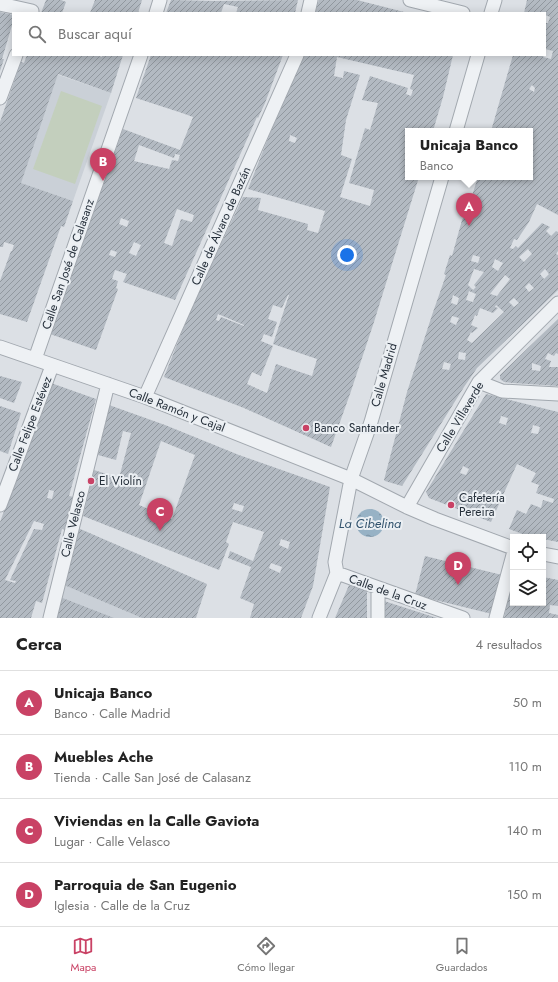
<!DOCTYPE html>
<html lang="es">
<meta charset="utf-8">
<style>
body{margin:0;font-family:Jost,sans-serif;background:#f6f6f6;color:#222}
.controls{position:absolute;right:12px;bottom:12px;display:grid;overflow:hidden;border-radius:0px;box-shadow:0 2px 10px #0003}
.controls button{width:36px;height:36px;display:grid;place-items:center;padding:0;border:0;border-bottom:1px solid #e0e0e0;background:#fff;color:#222;font:20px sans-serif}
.you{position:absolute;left:347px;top:255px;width:14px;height:14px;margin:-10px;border:3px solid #fff;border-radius:50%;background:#1a73e8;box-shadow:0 0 0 6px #1a73e833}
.badge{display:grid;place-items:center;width:26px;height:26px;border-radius:50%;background:#c94265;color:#fff;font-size:13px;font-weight:700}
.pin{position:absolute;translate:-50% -33px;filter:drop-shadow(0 1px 2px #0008)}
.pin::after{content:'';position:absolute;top:21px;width:14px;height:12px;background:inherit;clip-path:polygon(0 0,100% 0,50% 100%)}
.popup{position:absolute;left:405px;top:128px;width:128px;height:52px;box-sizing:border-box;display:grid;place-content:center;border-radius:0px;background:#fff;filter:drop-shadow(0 1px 3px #0005);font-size:13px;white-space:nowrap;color:#767676}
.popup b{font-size:15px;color:#222}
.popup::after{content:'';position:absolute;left:50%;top:100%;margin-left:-8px;border:8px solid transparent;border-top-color:#fff}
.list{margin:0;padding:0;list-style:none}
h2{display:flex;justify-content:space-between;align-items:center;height:52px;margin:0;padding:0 16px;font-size:17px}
h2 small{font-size:13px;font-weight:400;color:#767676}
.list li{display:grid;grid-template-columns:26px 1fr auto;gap:12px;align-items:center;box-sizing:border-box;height:64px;padding:0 16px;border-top:1px solid #e0e0e0}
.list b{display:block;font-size:15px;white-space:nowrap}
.list p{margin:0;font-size:13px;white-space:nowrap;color:#767676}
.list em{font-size:13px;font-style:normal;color:#767676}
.icon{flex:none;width:22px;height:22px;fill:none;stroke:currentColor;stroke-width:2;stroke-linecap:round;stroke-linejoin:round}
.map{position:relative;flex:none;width:558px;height:618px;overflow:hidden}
.search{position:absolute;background:#fff;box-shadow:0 2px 10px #0003;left:12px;right:12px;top:12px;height:44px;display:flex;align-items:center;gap:10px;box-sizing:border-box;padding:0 14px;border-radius:0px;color:#767676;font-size:15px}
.sheet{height:308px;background:#fff}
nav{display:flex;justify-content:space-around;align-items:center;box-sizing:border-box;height:56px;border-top:1px solid #e0e0e0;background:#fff;font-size:11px;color:#767676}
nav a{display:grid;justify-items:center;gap:2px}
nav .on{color:#c94265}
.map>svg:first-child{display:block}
</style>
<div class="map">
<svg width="558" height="618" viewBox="0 0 558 618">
<defs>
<pattern id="water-ripples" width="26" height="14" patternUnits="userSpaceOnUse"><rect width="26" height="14" fill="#97b2c5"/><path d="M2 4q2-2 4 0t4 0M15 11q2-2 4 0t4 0" fill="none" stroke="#7b91a1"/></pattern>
<pattern id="building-hatch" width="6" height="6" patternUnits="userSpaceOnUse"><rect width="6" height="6" fill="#b3bac2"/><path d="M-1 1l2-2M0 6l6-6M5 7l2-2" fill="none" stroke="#91989f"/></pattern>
</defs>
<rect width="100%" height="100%" fill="#dce0e5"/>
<path fill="#cad0d7" d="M21,62L111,93L73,201L0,176V122Z
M64,585L142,618H55Z"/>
<path fill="#c3cfbd" d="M61,91L102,106L75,184L33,169Z"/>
<path fill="url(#water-ripples)" d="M356 523a14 14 0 1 1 28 0a14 14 0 1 1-28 0Z"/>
<path fill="url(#building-hatch)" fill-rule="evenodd" d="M46,0H61L66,2L62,13H41Z
M95,0H142L138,13H90Z
M171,0L214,1L298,0L295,13H236L238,7L224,4L221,13H166Z
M319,0H357L408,13H315Z
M527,0H558V215L537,204L529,222L517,240L514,239L510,248L513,249L516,246L518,248L542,223L550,227L546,231L551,236L556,231L558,232V251L556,254L558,255V290L477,368L464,387L402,486L385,481L384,480L407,392L432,315L446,275L444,274L450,255L452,256L462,220L464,217L462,216L464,211L466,212L467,209L465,208L467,204H469L470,202L478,177H530V131H491L513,55H544L543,57L551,59L553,51L545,49V23H548L550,17L545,15V13H524ZM532,85L535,88L534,92L529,89ZM528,249L532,254L524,262L519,257ZM473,255L480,257L478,263L471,261ZM495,259L503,263L498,271L492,267ZM474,269L484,272L474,285L476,287L473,290L468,285ZM545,269L549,274L544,279L540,274ZM505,275L510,279L500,292L497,296L490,294ZM529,283L534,288L529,292L525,287ZM469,291L476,294L473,302L466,300ZM453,295L459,298L457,305L451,303ZM514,298L519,303L514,307L509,302ZM496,305L504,312L472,343L467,340L471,332L472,333L478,328L471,325L475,315L477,316L480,308L493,313L498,308L495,307ZM452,316L459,318L456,325L450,322ZM459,352L466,353L465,360L458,359ZM444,362L451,364L449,370L442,369Z
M0,12L13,15V22L2,59H4L0,71Z
M27,55H96L102,57V55H123L111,93L58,74L21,183L73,201L64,227L61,226L27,322L0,314V281L11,251H12L14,245L4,242L3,247H0V122L21,62L24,63Z
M151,55H283L265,103L258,118L257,117L175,300L123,282L127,274L115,270L112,279L118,281L116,288L118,289L96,350L50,334L123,129L180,150L193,117L182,113L136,98ZM139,145L174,158L175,154L180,155L178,161L172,160L169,169L134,161ZM177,209L194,215L192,222L181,219L172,246L164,243ZM121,218L129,221L127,227L119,224ZM134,242L141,245L136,256L129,253ZM111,250L117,252L115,257L109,255Z
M304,55H453L443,97L433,131H408V177H419L374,322L350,394L331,447L244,408L164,377L193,304L243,197L261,198L258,210L308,224L307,230L318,233L325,211L248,189L269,136ZM337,57L414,75L410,89L413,90L411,96L406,94L408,88L370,76L362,100L378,103L370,130L365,128L349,183L374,190L370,206L340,197L352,159L341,155L346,120L360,75L344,71L343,78L334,76ZM290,135L297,138L295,143L289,141ZM288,295H289L273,344L317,359L312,376L276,364L267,393L247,384L252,372L261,376L273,346L261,341L264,334L272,337L277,322L268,319L273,305L282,308ZM218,314L244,325V326L221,317L219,321L216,320Z
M558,319V354L556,353L554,356L548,353L545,359L551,361L549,367H558V386L513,383L504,382L500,379V375ZM532,363L541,366L540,371L532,370Z
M0,376L22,382L14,403L0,398Z
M51,383L96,399L69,496L74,497L65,530L62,529L42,603L36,601L31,618H0V522ZM49,490L54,491L52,499L47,498ZM34,521L44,524L42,530L34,529L10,580L16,581L15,583L5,580Z
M486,394L558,412V542L543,539V537L528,536L509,529L517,510L526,514L531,504L541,508L543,500L553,503L554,499L536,493L539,485L531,482L536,473L517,464L491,522L429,498L426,492ZM501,416L508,418L506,425L499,423ZM533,425L540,427L538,434L531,433ZM463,466L469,469L466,475L460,473Z
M109,405L165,425L239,455L330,487L313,586L301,618H250L254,604L240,598L251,567L228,558L230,551L253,561L264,532L233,522L226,542L229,544L219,570L83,516L94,470L119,478L131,433L123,431L116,460L98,455ZM161,441L195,455L172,519L139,505ZM234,503L244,506L242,512L232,509ZM281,539L290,542L288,549L279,545ZM271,563L282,567L280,573L269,568Z
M0,406L21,413L8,454L0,451Z
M78,528L207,584L196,618H142L64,585Z
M425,556L502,575L492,614L415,595Z
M543,577L558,580V606L550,605L549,613L558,615V618H504L512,582L513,603H543Z
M349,585L367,591V618H335Z
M60,597L114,618H55Z
M384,601L437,618H382Z"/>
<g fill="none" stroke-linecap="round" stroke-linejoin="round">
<defs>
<path id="street" d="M410,0L463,13
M0,4L32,11
M156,13L160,0
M308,13L311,0
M491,13L495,0
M0,98L16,55
M456,131L478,55
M0,347L145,397L351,479L407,507L435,519L513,548
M35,359L141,55
M479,382L502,391L558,394
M145,397L297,55
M0,505L52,366
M407,507L479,382L558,303
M543,554L558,557
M337,573L463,618
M50,618L108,384
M319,618L337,573L335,562L351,479L371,422L442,177
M378,618V588
M496,618L513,555"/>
</defs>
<use href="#street" stroke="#a2a8af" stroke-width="15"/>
<use href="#street" stroke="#eef1f4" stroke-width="13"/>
</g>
<g fill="#c94265" stroke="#ebeff3" stroke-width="1.5">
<circle cx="306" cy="428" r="4"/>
<circle cx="91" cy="481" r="4"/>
<circle cx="451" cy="505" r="4"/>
</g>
<g text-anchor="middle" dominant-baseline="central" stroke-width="4" stroke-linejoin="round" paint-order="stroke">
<g font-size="12" fill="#26303b" stroke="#ebeff3">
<text transform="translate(221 226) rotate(-66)">Calle de Álvaro de Bazán</text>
<text transform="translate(68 264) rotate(-71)">Calle San José de Calasanz</text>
<text transform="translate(384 375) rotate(-74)">Calle Madrid</text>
<text transform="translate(177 410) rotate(21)">Calle Ramón y Cajal</text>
<text transform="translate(460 417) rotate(-59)">Calle Villaverde</text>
<text transform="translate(30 424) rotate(-69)">Calle Felipe Estévez</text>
<text transform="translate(73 524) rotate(-76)">Calle Velasco</text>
<text transform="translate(388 592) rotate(20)">Calle de la Cruz</text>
</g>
<g font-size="12" fill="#26303b" stroke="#ebeff3" text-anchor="start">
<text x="314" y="428">Banco Santander</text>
<text x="99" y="481">El Violín</text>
<text x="459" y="498">Cafetería<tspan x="459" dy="14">Pereira</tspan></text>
</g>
<g font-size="13" font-style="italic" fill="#32536d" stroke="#ebeff3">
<text x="370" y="523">La Cibelina</text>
</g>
</g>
</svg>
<div class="controls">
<button><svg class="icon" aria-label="locate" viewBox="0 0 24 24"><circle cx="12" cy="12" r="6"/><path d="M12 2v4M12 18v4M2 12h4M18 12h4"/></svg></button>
<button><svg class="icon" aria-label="layers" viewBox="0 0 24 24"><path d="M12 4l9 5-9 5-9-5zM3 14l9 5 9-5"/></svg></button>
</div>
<div class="you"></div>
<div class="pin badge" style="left:469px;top:226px">A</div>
<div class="popup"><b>Unicaja Banco</b>Banco</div>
<div class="pin badge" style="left:103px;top:181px">B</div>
<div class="pin badge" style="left:160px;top:531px">C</div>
<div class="pin badge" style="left:458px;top:585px">D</div>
<div class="search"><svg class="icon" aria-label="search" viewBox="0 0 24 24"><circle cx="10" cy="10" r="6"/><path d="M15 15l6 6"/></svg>Buscar aquí</div>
</div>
<section class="sheet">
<h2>Cerca<small>4 resultados</small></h2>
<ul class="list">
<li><span class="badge">A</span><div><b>Unicaja Banco</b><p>Banco · Calle Madrid</p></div><em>50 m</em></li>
<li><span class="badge">B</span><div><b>Muebles Ache</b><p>Tienda · Calle San José de Calasanz</p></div><em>110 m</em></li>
<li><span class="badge">C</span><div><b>Viviendas en la Calle Gaviota</b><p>Lugar · Calle Velasco</p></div><em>140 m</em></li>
<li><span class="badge">D</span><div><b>Parroquia de San Eugenio</b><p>Iglesia · Calle de la Cruz</p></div><em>150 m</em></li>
</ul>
</section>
<nav>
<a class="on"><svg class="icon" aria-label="map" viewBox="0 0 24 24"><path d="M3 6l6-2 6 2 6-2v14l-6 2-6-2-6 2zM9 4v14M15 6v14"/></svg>Mapa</a>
<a><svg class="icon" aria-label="directions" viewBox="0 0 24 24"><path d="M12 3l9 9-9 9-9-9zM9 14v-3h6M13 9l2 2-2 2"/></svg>Cómo llegar</a>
<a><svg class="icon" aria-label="saved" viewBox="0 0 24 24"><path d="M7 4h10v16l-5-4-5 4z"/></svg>Guardados</a>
</nav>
